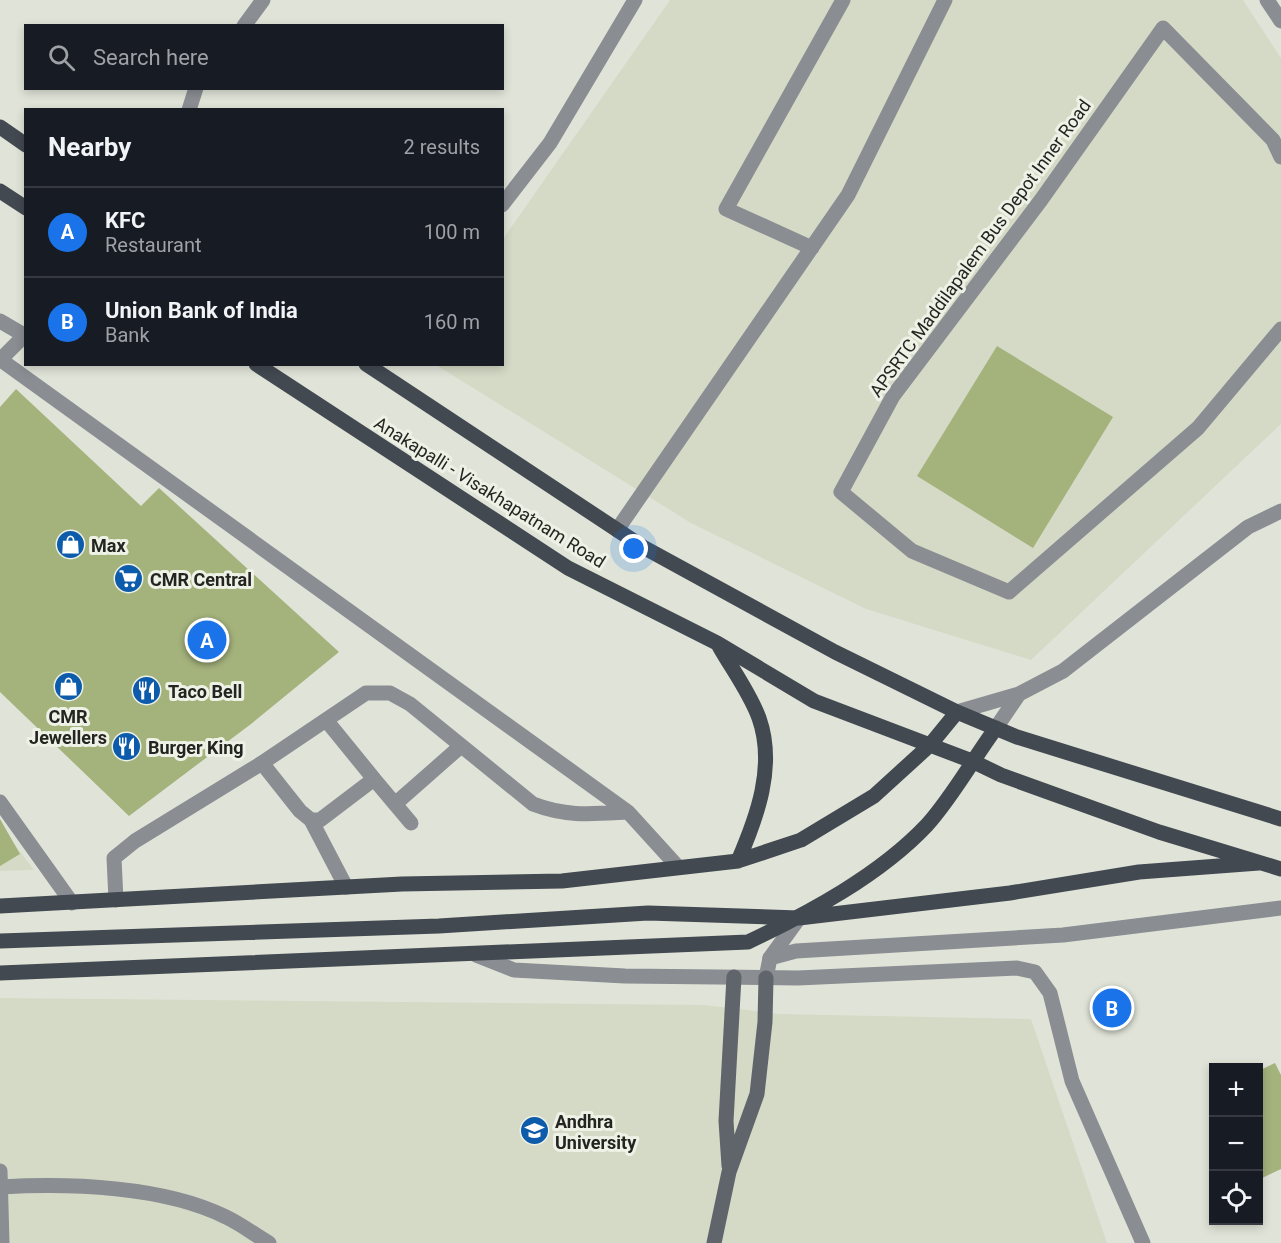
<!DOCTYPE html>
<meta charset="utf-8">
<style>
body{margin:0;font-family:Roboto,sans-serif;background:#20242c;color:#f1f3f6}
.controls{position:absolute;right:18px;bottom:18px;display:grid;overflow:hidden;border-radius:0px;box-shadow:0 3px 9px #0003}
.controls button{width:54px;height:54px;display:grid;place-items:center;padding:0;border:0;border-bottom:2px solid #363941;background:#171b24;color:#f1f3f6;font:30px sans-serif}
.you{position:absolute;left:634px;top:549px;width:21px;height:21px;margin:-15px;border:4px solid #fff;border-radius:50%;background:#1a73e8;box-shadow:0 0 0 9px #1a73e833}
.badge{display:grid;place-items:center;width:39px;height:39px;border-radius:50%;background:#1a73e8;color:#fff;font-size:20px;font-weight:700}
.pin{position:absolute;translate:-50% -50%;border:3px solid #fff;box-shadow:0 2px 6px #0006}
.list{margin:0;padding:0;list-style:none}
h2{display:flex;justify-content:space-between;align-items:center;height:78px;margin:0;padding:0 24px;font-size:26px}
h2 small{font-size:20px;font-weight:400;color:#9ea1a6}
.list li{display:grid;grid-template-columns:39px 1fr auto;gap:18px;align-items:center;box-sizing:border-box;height:90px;padding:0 24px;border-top:2px solid #363941}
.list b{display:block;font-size:22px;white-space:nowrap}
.list p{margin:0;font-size:20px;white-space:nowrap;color:#9ea1a6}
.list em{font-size:20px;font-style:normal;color:#9ea1a6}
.icon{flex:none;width:33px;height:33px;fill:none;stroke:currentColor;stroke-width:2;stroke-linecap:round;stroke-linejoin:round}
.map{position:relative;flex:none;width:1281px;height:1243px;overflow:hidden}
.search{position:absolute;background:#171b24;box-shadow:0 3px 9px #0003;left:24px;top:24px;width:480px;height:66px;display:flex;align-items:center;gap:15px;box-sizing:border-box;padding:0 21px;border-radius:0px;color:#9ea1a6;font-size:22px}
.panel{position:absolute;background:#171b24;box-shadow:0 3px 9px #0003;left:24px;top:108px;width:480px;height:258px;border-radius:0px}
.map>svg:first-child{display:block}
</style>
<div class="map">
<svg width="1281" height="1243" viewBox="0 0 1281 1243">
<rect width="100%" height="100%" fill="#e0e4d8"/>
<path fill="#d5dac7" d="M670,0H1243L1281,58V424L1031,660L866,609L691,523L436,365L502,364L503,239Z
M0,825L34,870L0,871Z
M0,998L704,1005L780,1014L1031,1019L1107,1243H0Z"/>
<path fill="#a4b27c" d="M997,346L1113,417L1033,548L917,476Z
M16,389L141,506L159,488L339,652L251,724L129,816L0,692V407Z
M0,819L20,854L0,866Z
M1275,1063L1281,1075V1169L1258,1180V1071Z"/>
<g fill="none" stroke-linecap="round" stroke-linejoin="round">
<path stroke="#8a8d92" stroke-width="15" d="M244,26L263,0
M189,110L196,88
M1281,157L1273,140L1163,28L1041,200L893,396L841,492L912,551L1009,592L1198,428L1281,329
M812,248L726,209L843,0
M1,360L628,812L678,867
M617,530L848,195L945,0
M957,712L1019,694L1063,671L1248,527L1281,511
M326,720L374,779
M996,728L1019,694
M262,763L300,811L311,820H320L374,779L395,804L461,746
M395,804L411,823
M311,820L346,887
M116,900L114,858L135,841L262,763L366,693H390L410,704L533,804C567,817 592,814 628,812
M770,958L796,951L1063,935L1281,908
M770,958L799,918"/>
<path stroke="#8a8d92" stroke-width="15" d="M1267,0L1281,21
M502,205L550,143L635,0
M0,321L24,335
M0,360L26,334
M0,802L72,903
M476,955L514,970L625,976L798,978L1017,968L1035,972L1050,993L1072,1081L1143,1243
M766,978L770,958
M0,1171L2,1243
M1,1187C69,1183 164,1186 226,1217C241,1224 255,1235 269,1243"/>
<path stroke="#60656c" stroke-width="15" d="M729,1166L726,1121L734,977
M714,1243L729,1172L757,1094L765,1022L766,978"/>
<path stroke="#434951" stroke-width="15" d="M0,127L26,145
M0,191L26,208
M256,364L568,568L717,643L814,701L972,761L1001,775L1159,832L1281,869
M366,364L643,547L835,652L957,712L1017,737L1281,819
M719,646C732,669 750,693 759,718C776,766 757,817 738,861
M0,906L402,884L562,881L738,861L801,840L874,796L930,745L957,712
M0,941L439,926L648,913L799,918L1010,893L1139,872L1259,863
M0,973L748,942C809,913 880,875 927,825C953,796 973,759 996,728"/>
</g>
<defs>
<symbol id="shop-disc" viewBox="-11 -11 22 22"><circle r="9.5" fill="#0d5cab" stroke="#eef1e5"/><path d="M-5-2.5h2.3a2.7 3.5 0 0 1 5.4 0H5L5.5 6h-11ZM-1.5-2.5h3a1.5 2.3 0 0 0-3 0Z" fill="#fff"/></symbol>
<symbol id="supermarket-disc" viewBox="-11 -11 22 22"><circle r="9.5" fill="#0d5cab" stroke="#eef1e5"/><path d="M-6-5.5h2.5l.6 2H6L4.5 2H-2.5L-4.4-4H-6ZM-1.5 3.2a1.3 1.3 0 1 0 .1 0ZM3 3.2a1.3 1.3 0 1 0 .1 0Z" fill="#fff"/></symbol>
<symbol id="restaurant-disc" viewBox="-11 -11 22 22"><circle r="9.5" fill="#0d5cab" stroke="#eef1e5"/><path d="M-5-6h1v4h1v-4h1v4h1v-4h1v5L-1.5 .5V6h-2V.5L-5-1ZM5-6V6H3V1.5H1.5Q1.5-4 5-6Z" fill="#fff"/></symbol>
<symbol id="university-disc" viewBox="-11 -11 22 22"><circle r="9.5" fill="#0d5cab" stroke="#eef1e5"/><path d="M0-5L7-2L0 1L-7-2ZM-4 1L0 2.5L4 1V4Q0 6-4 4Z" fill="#fff"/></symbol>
</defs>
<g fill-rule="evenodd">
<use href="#shop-disc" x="54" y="528" width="33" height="33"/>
<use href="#supermarket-disc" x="112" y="562" width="33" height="33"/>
<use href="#shop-disc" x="52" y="670" width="33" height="33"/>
<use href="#restaurant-disc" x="130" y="674" width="33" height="33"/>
<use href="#restaurant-disc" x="110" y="730" width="33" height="33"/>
<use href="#university-disc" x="518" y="1114" width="33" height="33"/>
</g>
<g text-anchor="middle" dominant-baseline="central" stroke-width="6" stroke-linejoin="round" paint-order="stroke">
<g font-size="18" fill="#242521" stroke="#eef1e5">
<text transform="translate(980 248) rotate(-54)">APSRTC Maddilapalem Bus Depot Inner Road</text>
<text transform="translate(490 492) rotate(32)">Anakapalli - Visakhapatnam Road</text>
</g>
<g font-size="18" font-weight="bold" fill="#242521" stroke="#eef1e5" text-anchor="start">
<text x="91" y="545">Max</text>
<text x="150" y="579">CMR Central</text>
<text x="168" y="691">Taco Bell</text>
<text x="68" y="716" text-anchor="middle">CMR<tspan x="68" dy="21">Jewellers</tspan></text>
<text x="148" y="747">Burger King</text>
<text x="555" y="1121">Andhra<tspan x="555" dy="21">University</tspan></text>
</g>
</g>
</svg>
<div class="controls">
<button>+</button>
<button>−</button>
<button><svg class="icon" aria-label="locate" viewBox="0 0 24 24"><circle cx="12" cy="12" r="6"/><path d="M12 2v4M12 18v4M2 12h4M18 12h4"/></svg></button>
</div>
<div class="you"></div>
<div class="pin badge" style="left:207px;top:640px">A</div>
<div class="pin badge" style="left:1112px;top:1008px">B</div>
<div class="search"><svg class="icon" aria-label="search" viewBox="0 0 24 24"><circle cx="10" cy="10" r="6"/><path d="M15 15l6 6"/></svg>Search here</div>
<section class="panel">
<h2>Nearby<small>2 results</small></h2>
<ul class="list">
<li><span class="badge">A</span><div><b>KFC</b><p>Restaurant</p></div><em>100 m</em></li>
<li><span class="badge">B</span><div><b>Union Bank of India</b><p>Bank</p></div><em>160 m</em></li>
</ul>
</section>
</div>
